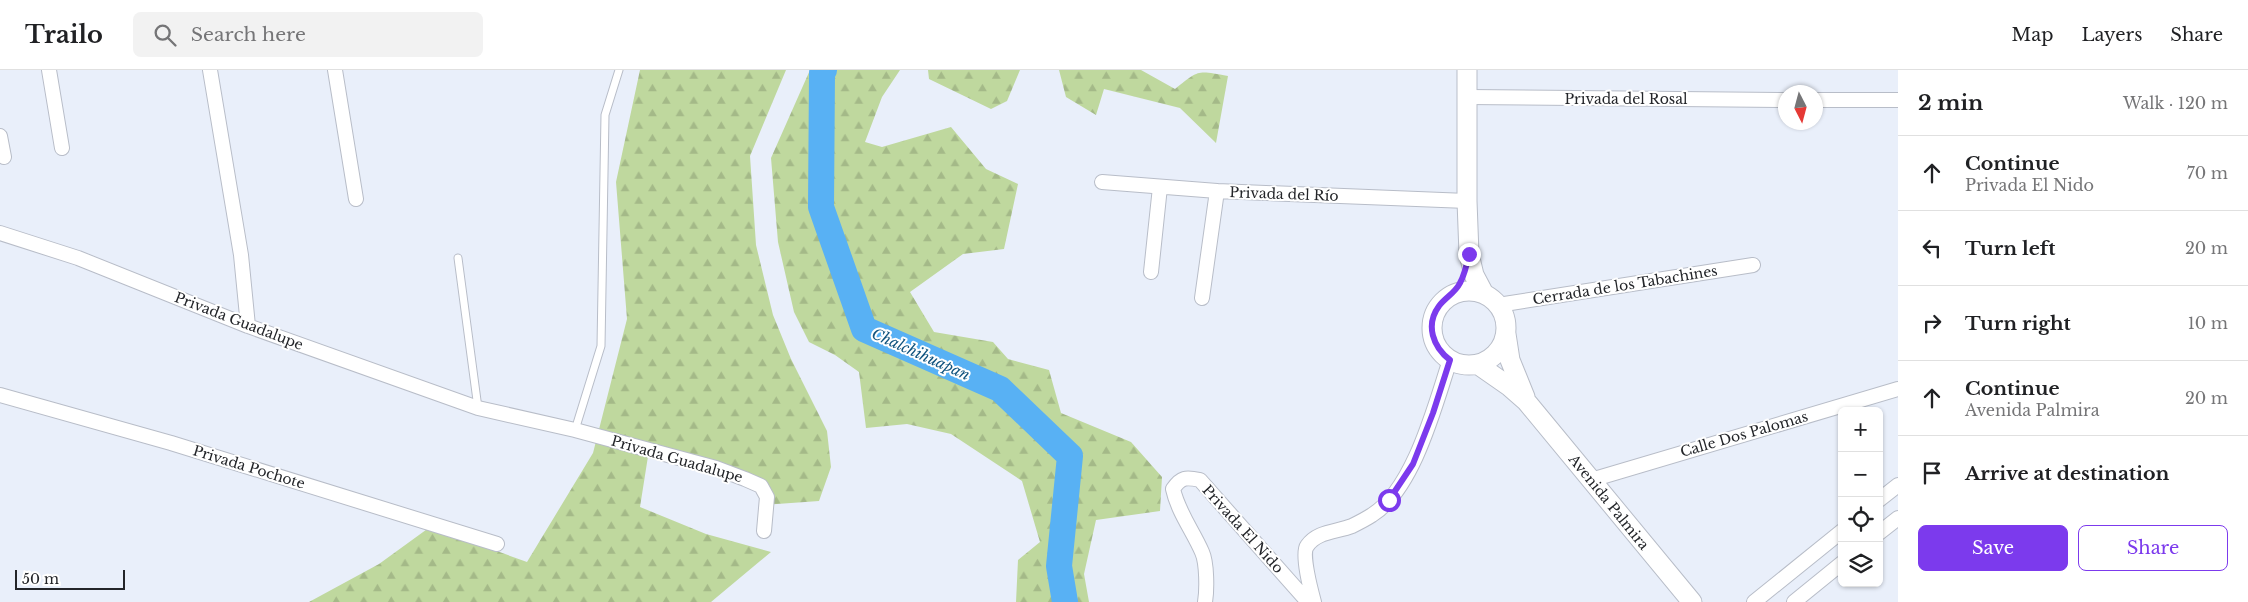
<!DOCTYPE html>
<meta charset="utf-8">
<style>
body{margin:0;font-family:"Libre Baskerville",serif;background:#f2f2f2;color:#202124}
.controls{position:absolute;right:15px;bottom:15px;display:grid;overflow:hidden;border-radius:8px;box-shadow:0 1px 4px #0004}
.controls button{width:45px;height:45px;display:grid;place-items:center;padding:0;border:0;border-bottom:1px solid #e0e0e0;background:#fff;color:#202124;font:25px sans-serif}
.compass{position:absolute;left:1778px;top:15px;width:45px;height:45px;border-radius:50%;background:#fff;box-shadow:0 1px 4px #0004;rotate:174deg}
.scale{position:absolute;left:15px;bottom:12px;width:110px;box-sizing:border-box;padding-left:5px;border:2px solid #232529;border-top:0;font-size:14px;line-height:18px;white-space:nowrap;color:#232529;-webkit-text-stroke:4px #fff;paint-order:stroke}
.stop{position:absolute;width:15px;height:15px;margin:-11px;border:4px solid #7c3aed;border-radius:50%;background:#fff}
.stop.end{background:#7c3aed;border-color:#fff;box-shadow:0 1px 5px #0008}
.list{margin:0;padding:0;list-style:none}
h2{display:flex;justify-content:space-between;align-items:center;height:65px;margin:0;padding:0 20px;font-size:21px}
h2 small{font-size:16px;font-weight:400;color:#757577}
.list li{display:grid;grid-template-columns:32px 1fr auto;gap:15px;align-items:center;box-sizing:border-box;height:75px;padding:0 20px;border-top:1px solid #e0e0e0}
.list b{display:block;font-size:19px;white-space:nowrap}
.list p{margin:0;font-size:16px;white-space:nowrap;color:#757577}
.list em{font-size:16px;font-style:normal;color:#757577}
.actions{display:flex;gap:10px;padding:15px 20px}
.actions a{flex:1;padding:11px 0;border:1px solid #7c3aed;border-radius:8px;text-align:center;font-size:18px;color:#7c3aed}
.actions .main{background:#7c3aed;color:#fff}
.icon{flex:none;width:28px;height:28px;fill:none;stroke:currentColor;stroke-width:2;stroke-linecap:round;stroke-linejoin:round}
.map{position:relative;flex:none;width:1898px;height:532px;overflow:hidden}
header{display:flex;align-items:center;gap:30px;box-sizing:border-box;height:70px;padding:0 25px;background:#fff;border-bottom:1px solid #e0e0e0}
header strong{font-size:24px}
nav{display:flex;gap:28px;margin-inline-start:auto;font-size:18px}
.search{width:350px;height:45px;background:#f2f2f2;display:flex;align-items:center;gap:12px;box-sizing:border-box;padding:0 18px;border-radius:8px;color:#757577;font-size:19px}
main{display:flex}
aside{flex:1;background:#fff}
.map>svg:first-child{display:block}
</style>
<header>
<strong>Trailo</strong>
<div class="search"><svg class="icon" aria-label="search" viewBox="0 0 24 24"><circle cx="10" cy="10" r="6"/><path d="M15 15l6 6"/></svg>Search here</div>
<nav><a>Map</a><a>Layers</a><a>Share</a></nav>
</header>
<main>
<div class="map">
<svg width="1898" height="532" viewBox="0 0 1898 532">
<defs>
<pattern id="forest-firs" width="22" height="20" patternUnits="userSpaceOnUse" patternTransform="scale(1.25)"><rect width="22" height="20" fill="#bfd89e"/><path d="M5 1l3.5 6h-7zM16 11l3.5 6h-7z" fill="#a4b988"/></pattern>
</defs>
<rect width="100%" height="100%" fill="#e9effa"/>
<path fill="url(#forest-firs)" d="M640,0H786L750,86L756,175L773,245L791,289L827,361L831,397L819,431L763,435L754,407L649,380L640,437L706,464L771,482L711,532H309L379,494L430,457L527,492L593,383L627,249L616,112Z
M810,0H900L882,27L865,72L882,77L951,57L986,99L1018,114L1004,179L963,184L910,222L934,262L993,272L1008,289L1049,300L1061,343L1131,372L1162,407L1160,441L1096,450L1084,504L1089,532H1016L1018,490L1040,472L1022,411L951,364L907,354L866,358L859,302L835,285L809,272L794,242L778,172L771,88Z
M928,0H1020L1007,31L991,39L929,9Z
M1059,0H1141L1175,19C1199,0 1196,0 1228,6L1216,73L1180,38L1104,19L1096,45L1066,27Z"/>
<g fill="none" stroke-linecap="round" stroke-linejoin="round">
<path stroke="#58b1f4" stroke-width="26" d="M824,0L822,3L821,137L864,259L1000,319L1070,386L1059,496L1065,532"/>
<defs>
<path id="service" d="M458,188L478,338
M575,360L601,276L605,45L619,0"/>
<path id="minor" d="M49,0L62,78
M210,0L241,185L248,256
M335,0L356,129
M1467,27L1786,30
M1816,30H1898
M0,66L4,87
M1102,112L1217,121L1467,131
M0,163L78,188L248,256L478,338L575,360L716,398L745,409L761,416L767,427L764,461
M1151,202L1160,117
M1202,228L1217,121
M1498,235L1753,195
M0,325L171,373L497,474
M1591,410L1898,319
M1879,430L1898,415
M1879,463L1898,448
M1205,532C1207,520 1207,493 1202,482C1193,461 1178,442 1173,419C1181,407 1186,407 1200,410L1308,532
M1314,532C1311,521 1301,484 1307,476C1317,461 1337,462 1352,456C1358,453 1366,449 1372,445C1414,419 1435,335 1450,290
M1754,532L1842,461
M1794,532L1842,493"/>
<path id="secondary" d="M1467,0V131L1469,184L1474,205L1484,224
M1432 258a37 37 0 1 1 74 0a37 37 0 1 1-74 0Z
M1506,264L1510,290L1525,327
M1477,294L1510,317L1526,331L1692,532"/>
</defs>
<use href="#service" stroke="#b8bdc8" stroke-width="9"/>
<use href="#minor" stroke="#b8bdc8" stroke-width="16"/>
<use href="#secondary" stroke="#b8bdc8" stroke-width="21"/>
<use href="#service" stroke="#fff" stroke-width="7"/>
<use href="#minor" stroke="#fff" stroke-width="14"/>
<use href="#secondary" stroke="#fff" stroke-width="19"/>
</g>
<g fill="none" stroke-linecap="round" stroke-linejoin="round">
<path stroke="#7c3aed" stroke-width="6" d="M1389,430L1413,394L1433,343L1450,290C1433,277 1425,255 1439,236C1446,227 1455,223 1460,213C1465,204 1467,194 1469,184"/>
</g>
<g text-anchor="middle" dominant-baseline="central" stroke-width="4" stroke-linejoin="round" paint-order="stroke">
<g font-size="14" fill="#232529" stroke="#fff">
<text x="1626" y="29">Privada del Rosal</text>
<text transform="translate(1284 124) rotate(2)">Privada del Río</text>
<text transform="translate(1625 215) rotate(-9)">Cerrada de los Tabachines</text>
<text transform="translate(239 251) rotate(21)">Privada Guadalupe</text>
<text transform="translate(1744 364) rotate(-16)">Calle Dos Palomas</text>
<text transform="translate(677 389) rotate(16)">Privada Guadalupe</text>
<text transform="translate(249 397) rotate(17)">Privada Pochote</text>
<text transform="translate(1609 432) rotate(51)">Avenida Palmira</text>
<text transform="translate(1243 459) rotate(48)">Privada El Nido</text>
</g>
<g font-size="15" font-style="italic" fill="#11547f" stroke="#fff">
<text transform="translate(921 284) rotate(24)">Chalchihuapan</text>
</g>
</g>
</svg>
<div class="controls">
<button>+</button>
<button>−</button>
<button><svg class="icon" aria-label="locate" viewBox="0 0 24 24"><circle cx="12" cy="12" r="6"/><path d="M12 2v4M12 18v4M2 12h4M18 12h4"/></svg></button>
<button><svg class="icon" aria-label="layers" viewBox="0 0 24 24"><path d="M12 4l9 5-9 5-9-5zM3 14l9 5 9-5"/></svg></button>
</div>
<svg class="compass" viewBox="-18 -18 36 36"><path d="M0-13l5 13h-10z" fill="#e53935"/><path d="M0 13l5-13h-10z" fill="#757577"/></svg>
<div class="scale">50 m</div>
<div class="stop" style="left:1389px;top:430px"></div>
<div class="stop end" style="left:1469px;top:184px"></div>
</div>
<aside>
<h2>2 min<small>Walk · 120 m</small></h2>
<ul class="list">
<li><svg class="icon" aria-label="ahead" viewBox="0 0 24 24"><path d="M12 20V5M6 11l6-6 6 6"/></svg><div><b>Continue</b><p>Privada El Nido</p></div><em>70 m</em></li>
<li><svg class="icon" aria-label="left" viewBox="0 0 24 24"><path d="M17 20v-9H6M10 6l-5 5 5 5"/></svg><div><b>Turn left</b></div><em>20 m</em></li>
<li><svg class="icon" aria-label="right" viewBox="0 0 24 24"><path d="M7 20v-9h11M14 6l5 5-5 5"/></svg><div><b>Turn right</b></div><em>10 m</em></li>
<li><svg class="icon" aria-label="ahead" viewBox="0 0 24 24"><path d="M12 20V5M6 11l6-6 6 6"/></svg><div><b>Continue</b><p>Avenida Palmira</p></div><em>20 m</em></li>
<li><svg class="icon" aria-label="arrive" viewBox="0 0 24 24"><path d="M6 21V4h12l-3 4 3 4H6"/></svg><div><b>Arrive at destination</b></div></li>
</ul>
<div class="actions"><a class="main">Save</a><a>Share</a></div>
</aside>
</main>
